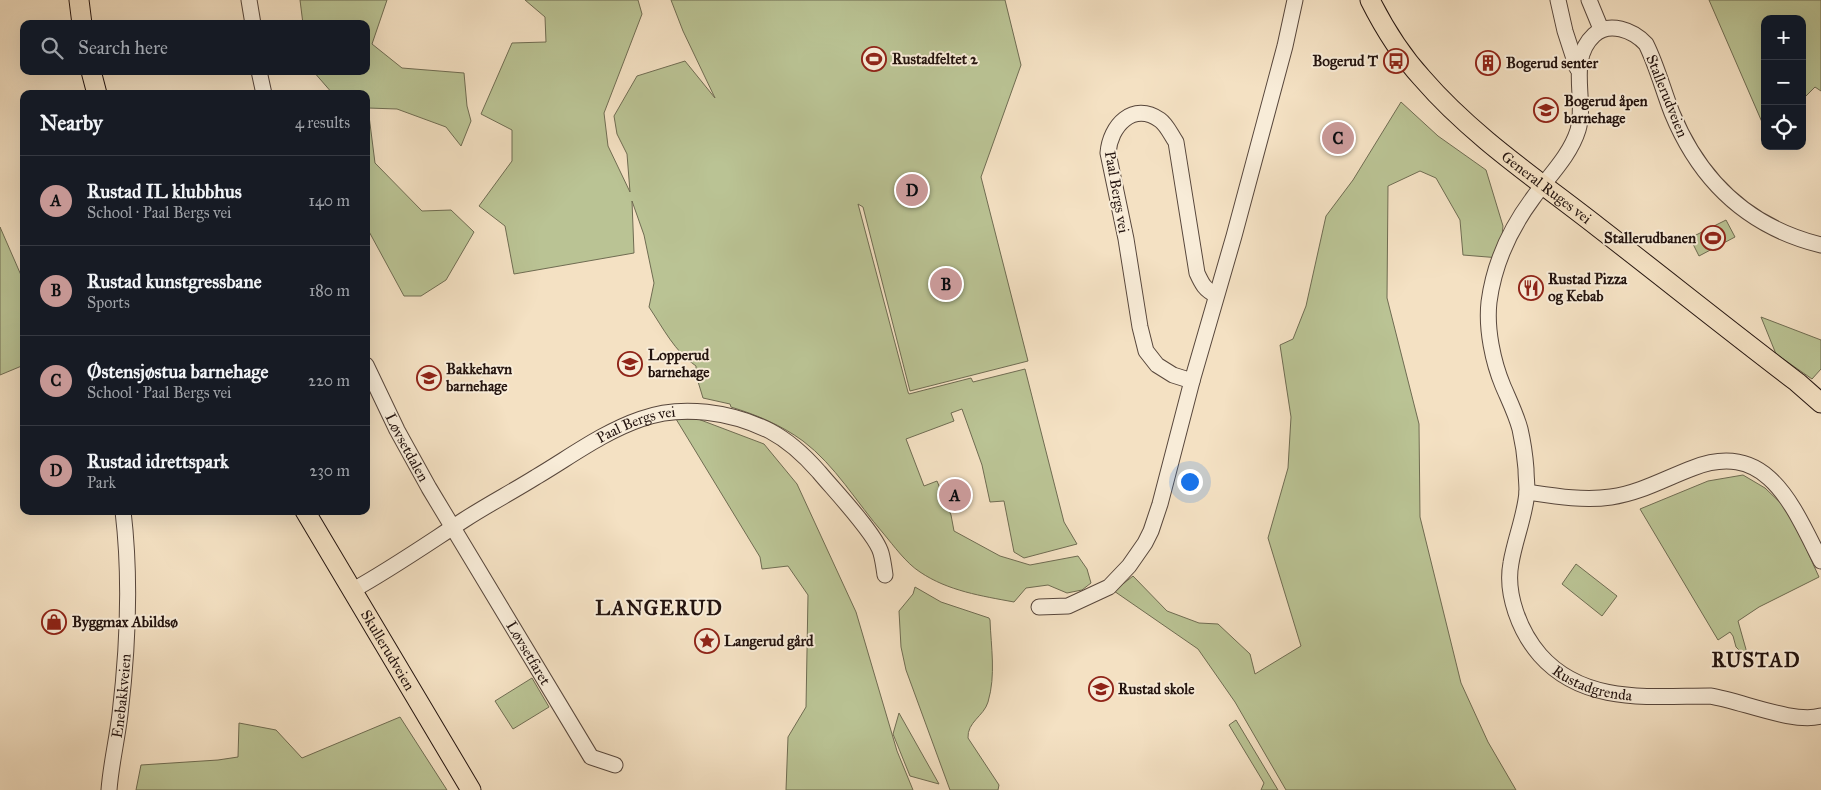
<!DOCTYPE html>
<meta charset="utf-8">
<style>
body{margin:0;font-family:"IM FELL Great Primer",serif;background:#20242c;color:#f1f3f6}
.controls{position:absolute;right:15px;top:15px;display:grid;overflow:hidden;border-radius:10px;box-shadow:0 5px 20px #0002}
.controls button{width:45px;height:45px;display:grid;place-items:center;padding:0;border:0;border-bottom:1px solid #363941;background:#171b24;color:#f1f3f6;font:25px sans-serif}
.you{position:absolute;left:1189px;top:481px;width:18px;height:18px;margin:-12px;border:4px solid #fff;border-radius:50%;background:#1a73e8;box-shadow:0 0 0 8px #1a73e833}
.badge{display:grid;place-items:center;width:32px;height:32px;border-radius:50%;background:#c59692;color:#111;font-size:16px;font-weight:700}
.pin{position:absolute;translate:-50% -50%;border:2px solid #fff;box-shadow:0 1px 5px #0006}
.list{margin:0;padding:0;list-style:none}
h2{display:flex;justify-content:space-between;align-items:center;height:65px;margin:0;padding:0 20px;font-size:21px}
h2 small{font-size:16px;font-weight:400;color:#9ea1a6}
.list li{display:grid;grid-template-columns:32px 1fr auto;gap:15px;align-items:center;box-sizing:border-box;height:90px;padding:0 20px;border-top:1px solid #363941}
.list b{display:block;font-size:19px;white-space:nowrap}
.list p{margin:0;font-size:16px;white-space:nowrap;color:#9ea1a6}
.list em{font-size:16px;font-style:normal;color:#9ea1a6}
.icon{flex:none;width:28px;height:28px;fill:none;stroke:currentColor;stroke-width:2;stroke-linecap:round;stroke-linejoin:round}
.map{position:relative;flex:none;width:1821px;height:790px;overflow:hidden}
.search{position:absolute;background:#171b24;box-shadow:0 5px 20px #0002;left:20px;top:20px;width:350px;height:55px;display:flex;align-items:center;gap:12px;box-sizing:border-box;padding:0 18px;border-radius:10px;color:#9ea1a6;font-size:19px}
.panel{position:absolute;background:#171b24;box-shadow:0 5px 20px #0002;left:20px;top:90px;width:350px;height:425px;border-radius:10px}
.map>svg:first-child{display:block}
</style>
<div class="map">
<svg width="1821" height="790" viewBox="0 0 1821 790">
<rect width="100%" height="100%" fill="#f4e1c3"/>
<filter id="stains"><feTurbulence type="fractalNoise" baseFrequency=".004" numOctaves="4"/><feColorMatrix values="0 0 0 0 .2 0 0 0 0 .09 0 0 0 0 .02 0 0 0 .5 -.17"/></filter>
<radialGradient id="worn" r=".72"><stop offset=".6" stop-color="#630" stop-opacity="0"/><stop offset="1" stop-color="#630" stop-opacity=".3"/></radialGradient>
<path fill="#bac394" stroke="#6f6c52" d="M300,0H387L372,44L402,68L464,73L467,106L471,121L461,146L446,127L397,109L368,108L375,163L422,211L451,210L474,232L446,280L421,296H404L366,226V94H333L313,71H366V24H303Z
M525,0H638L642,14L604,113L608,146L630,192L627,154L617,134L614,116L637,76L685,61L715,98L683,31L671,0H1005L1021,65L981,177L1028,361L910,391L863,207L858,204L908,392L909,394L971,378L973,382L1025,369L1064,522L1077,544L1024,558L1014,552L1004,501L990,502L982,465L962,409L951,413L954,421L906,439L924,486L937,481L951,515L954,531L1000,556L1030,565L1078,556L1087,569L1091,583L1082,590L1067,593L1048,585L1026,588L1014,602C982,596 948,591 920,572C906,563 894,546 883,533C857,503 835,465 803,441C781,425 757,415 731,407L730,404L703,398L696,375V366C675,352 663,328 649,307L654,283L644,235L632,201L634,253L514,274L505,226L479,206L512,161V130L481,114L512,43L546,42L545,17Z
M1709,0H1821V91L1815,87L1802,100V19H1765V129Z
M1401,102L1438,136L1486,170L1503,226L1500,258L1463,255L1460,220L1436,178L1420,171L1388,186L1387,298L1419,424L1420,517L1461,683L1488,742L1516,790H1286L1235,702L1198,649L1114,591L1133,576L1167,611L1199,623L1218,624L1250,654L1255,674L1301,646L1268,538L1288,468L1291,417L1280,345L1293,339L1306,306L1326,216L1353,180Z
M1726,220L1735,237L1699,256L1690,238Z
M0,227L24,282V365L0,375Z
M1761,317L1821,340V369L1812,379L1776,354Z
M676,419H698L764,444L797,484L856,612L897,751L913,790H786L788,737L806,707L808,595L788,566L762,569L760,557Z
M1743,475L1765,488L1789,511L1819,577L1759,607L1738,621L1749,660L1736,647L1733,636L1730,632L1718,640L1640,509L1708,481Z
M1576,564L1617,596L1602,616L1562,584Z
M915,587L941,602L989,618L990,620C991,647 996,675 988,702C984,716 967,722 968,738L999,785L998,790H950L906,670L901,647L899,611L913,594Z
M532,678L549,707L513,729L495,701Z
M899,713L939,784L910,776L893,734Z
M400,717L447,790H136L141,765L218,760L238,757L239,723L276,730L302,758Z
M1236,720L1278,790H1261L1264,783L1229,725Z"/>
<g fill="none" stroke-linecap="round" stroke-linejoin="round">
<defs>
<g id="minor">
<path d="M249,0L253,24"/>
<path d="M1558,0L1565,31L1577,68"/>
<path d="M1589,0L1601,29"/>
<path d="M259,71L264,94"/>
<path id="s1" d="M1821,245C1748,227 1700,181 1672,113C1663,90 1657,66 1646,44C1633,30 1609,21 1594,35C1567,60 1587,99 1578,130C1570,156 1548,177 1533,198C1510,229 1494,264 1489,302C1486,329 1493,362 1503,386C1509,400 1516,414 1520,429C1523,442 1525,456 1526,469C1526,476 1527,484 1527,492C1525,516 1515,539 1511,563C1505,594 1520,632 1540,655C1584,705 1651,696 1710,696C1742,701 1793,724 1821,716"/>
<path id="s2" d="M366,365L397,430L429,488L591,757L615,765"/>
<path d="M1192,381L1173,375L1157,365L1146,351L1140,327L1126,239L1108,153C1110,126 1133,101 1160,120C1167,125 1171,135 1176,142L1197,273C1202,284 1205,290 1216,295"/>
<path d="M1527,492C1554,496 1583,501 1611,497C1640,493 1666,478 1693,468C1768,439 1793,507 1821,561"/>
<path id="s3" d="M353,590C391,569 427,544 464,520C487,505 512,492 536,477C570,457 603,432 641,419C682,404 732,412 770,431C789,441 805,456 819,472C833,489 876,534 881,553C883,560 884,568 885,575"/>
<path d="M1039,607L1068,606L1109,587L1129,566L1145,543L1151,531L1160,504L1192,381L1234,236L1285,46L1295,0"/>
<path id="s4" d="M109,790C111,764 117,740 120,714C128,647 131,578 123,511"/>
</g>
<g id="major">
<path d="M79,0L82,24"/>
<path id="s5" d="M1370,0C1384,28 1401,55 1422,78C1472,136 1538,180 1598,227C1664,278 1730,331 1797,382L1821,403"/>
<path d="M91,71L97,94"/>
<path id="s6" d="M305,511L471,790"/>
</g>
</defs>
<use href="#minor" stroke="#58473c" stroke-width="17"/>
<use href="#major" stroke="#24140f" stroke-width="21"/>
<use href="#minor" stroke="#f8ecd8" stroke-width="15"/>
<use href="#major" stroke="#f4e1c3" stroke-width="19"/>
</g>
<defs>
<symbol id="stadium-ring" viewBox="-11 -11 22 22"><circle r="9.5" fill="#f8ecd8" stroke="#8f2418" stroke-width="1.5"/><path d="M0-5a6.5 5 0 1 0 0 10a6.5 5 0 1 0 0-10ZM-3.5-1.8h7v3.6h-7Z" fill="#8f2418"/></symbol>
<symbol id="bus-ring" viewBox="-11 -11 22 22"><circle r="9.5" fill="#f8ecd8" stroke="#8f2418" stroke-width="1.5"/><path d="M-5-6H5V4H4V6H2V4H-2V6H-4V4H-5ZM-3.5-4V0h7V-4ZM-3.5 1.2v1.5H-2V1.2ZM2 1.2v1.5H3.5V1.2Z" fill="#8f2418"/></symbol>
<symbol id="building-ring" viewBox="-11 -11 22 22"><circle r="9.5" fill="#f8ecd8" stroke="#8f2418" stroke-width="1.5"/><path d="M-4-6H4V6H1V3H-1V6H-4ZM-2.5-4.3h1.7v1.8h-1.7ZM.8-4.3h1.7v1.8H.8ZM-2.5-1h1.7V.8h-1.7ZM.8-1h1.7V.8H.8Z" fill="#8f2418"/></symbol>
<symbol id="school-ring" viewBox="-11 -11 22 22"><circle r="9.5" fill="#f8ecd8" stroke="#8f2418" stroke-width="1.5"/><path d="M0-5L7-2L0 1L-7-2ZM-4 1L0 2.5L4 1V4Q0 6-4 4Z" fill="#8f2418"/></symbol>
<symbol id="restaurant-ring" viewBox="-11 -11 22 22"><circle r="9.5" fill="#f8ecd8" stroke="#8f2418" stroke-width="1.5"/><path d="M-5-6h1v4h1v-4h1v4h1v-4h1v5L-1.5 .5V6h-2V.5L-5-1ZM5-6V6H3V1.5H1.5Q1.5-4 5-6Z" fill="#8f2418"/></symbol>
<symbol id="shop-ring" viewBox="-11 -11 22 22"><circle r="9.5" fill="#f8ecd8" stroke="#8f2418" stroke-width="1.5"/><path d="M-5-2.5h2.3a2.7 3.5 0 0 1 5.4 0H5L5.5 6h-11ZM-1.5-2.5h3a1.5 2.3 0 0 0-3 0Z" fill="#8f2418"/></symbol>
<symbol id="sight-ring" viewBox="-11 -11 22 22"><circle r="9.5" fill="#f8ecd8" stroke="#8f2418" stroke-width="1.5"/><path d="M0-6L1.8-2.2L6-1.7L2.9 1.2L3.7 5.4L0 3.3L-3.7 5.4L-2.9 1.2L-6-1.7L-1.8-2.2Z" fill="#8f2418"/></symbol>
</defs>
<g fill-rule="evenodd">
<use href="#stadium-ring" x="860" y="45" width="28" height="28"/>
<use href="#bus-ring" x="1382" y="47" width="28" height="28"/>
<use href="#building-ring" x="1474" y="49" width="28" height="28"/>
<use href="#school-ring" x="1532" y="96" width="28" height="28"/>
<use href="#stadium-ring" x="1699" y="224" width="28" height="28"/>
<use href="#restaurant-ring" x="1517" y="274" width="28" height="28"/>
<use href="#school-ring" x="616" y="350" width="28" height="28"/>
<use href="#school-ring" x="415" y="364" width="28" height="28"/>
<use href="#shop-ring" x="40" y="608" width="28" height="28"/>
<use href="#sight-ring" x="693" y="627" width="28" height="28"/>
<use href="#school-ring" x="1087" y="675" width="28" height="28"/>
</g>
<g text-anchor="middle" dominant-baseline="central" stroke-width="4" stroke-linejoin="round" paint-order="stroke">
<g font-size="15" font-weight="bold" fill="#24140f" stroke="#f8ecd8" text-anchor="start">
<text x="892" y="59">Rustadfeltet 2</text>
<text x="1378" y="61" text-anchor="end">Bogerud T</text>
<text x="1506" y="63">Bogerud senter</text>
<text x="1564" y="101">Bogerud åpen<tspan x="1564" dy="17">barnehage</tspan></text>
<text x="1696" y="238" text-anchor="end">Stallerudbanen</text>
<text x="1548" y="279">Rustad Pizza<tspan x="1548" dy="17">og Kebab</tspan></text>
<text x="648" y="355">Lopperud<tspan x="648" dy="17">barnehage</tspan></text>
<text x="446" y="369">Bakkehavn<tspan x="446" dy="17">barnehage</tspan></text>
<text x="72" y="622">Byggmax Abildsø</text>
<text x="724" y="641">Langerud gård</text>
<text x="1118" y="689">Rustad skole</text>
</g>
<g font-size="15" fill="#24140f" stroke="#f8ecd8">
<text transform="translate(1667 96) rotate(68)">Stallerudveien</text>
<text stroke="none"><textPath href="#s5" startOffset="260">General Ruges vei</textPath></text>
<text transform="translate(1117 192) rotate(80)">Paal Bergs vei</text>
<text stroke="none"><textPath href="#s3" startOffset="329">Paal Bergs vei</textPath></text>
<text stroke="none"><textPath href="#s2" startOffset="92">Løvsetdalen</textPath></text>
<text stroke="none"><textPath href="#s6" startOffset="162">Skullerudveien</textPath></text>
<text stroke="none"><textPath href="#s2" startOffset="331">Løvsetfaret</textPath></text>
<text stroke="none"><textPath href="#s1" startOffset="1064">Rustadgrenda</textPath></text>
<text stroke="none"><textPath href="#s4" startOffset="95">Enebakkveien</textPath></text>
</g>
<g font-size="20" font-weight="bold" letter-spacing="1" fill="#24140f" stroke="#f8ecd8">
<text x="659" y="608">LANGERUD</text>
<text x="1756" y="660">RUSTAD</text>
</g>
</g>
<rect width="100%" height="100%" filter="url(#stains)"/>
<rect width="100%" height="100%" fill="url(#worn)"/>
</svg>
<div class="controls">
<button>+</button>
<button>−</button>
<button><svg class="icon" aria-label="locate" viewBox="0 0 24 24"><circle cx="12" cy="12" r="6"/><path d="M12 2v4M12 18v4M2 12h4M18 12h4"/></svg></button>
</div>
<div class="you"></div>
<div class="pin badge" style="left:955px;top:495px">A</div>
<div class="pin badge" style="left:946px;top:284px">B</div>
<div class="pin badge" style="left:1338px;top:138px">C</div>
<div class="pin badge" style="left:912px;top:190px">D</div>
<div class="search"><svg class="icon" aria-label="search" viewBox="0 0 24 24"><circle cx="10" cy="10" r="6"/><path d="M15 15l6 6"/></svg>Search here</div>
<section class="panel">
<h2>Nearby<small>4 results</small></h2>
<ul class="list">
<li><span class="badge">A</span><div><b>Rustad IL klubbhus</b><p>School · Paal Bergs vei</p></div><em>140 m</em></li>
<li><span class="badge">B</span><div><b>Rustad kunstgressbane</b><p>Sports</p></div><em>180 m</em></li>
<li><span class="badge">C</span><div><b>Østensjøstua barnehage</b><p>School · Paal Bergs vei</p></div><em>220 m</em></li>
<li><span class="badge">D</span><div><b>Rustad idrettspark</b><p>Park</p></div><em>230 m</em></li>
</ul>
</section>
</div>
